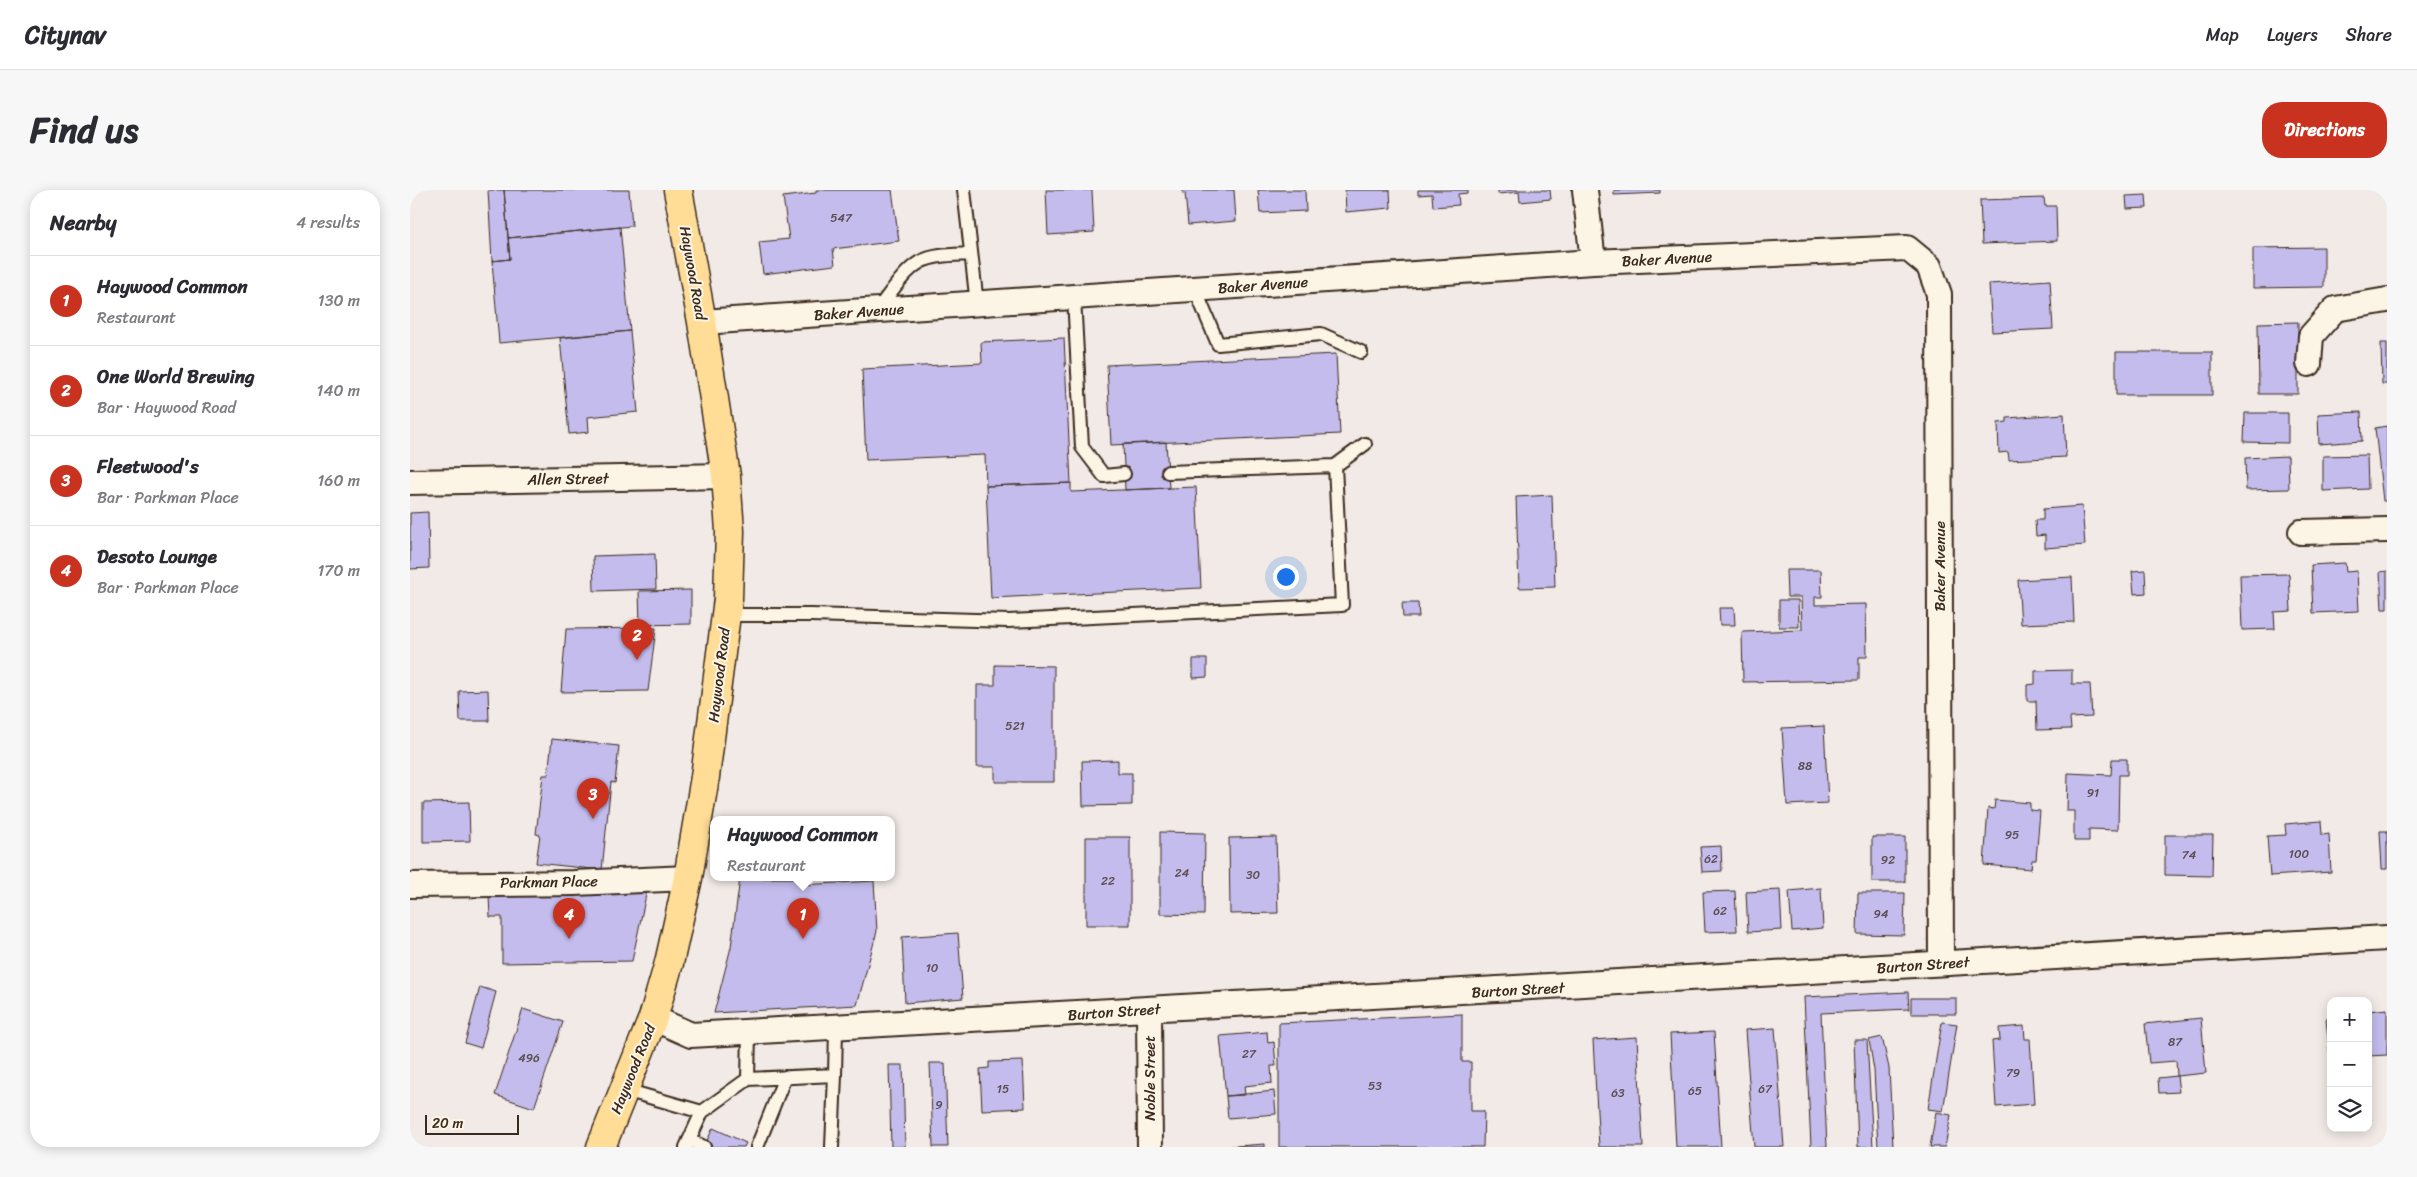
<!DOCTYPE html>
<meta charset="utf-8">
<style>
body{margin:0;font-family:Sriracha,sans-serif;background:#f7f7f7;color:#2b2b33}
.controls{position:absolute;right:15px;bottom:15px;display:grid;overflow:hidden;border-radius:10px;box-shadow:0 2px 12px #0003}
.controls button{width:45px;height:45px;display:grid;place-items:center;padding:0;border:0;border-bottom:1px solid #e1e1e2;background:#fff;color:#2b2b33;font:25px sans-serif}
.scale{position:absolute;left:15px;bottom:12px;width:94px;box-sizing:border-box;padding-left:5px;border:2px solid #3b2a1e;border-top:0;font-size:14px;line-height:18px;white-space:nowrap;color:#3b2a1e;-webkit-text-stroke:4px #fcf5e5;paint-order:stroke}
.you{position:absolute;left:875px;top:386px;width:18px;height:18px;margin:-12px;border:4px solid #fff;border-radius:50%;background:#1a73e8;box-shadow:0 0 0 8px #1a73e833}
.badge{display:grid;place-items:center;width:32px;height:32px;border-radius:50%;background:#c8321e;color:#fff;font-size:16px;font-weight:700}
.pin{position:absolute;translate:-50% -41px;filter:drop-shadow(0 1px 2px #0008)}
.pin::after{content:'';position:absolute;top:26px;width:18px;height:15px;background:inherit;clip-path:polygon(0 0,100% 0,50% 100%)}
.popup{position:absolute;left:300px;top:626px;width:185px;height:65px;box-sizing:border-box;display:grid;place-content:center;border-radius:10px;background:#fff;filter:drop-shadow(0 1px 4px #0005);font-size:16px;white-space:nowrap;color:#7c7c81}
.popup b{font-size:19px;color:#2b2b33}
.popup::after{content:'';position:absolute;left:50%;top:100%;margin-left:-10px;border:10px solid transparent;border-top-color:#fff}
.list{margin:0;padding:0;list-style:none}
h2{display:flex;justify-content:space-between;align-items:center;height:65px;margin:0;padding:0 20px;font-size:21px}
h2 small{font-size:16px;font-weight:400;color:#7c7c81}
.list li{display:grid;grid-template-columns:32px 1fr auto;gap:15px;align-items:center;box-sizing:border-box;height:90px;padding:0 20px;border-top:1px solid #e1e1e2}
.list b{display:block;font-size:19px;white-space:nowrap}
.list p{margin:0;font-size:16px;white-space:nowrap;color:#7c7c81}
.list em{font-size:16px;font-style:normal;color:#7c7c81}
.icon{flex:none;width:28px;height:28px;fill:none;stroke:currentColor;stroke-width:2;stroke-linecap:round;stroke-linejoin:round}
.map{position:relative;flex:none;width:1977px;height:957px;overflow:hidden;border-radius:20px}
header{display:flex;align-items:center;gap:30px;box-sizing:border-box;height:70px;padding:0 25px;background:#fff;border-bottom:1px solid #e1e1e2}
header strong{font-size:24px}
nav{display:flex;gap:28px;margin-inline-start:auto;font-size:18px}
.intro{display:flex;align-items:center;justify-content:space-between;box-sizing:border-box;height:120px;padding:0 30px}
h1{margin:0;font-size:35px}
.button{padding:12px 22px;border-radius:20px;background:#c8321e;color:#fff;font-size:18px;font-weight:700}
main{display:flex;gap:30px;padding:0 30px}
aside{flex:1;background:#fff;border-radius:20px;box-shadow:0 2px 12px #0003}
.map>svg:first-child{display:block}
</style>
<header>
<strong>Citynav</strong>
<nav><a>Map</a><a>Layers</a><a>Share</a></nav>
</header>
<div class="intro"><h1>Find us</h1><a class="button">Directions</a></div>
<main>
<aside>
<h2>Nearby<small>4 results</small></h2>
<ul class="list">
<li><span class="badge">1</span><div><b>Haywood Common</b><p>Restaurant</p></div><em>130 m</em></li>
<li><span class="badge">2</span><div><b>One World Brewing</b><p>Bar · Haywood Road</p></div><em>140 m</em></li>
<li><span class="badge">3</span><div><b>Fleetwood's</b><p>Bar · Parkman Place</p></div><em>160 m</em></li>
<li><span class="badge">4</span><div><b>Desoto Lounge</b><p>Bar · Parkman Place</p></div><em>170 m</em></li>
</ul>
</aside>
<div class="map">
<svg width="1977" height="957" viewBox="0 0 1977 957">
<rect width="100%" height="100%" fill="#f1eae7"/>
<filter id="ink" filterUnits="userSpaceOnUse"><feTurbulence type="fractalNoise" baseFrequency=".02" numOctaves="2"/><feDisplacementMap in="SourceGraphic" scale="10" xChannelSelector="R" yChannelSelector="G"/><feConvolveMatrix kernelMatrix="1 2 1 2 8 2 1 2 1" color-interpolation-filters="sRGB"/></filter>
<g filter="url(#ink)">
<path fill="#c3bced" stroke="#3b2a1e" d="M78,0H94L100,69L82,71Z
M94,0H219L222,36L98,48Z
M406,0H482L489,51L423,59L425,75L353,84L349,52L379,49L373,7L406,3Z
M636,0H682L684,42L638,45Z
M773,0H824L826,31L778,35L775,3L773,4Z
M848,0H895L896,21L850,23Z
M935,0H980L981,18L936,22Z
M1008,0H1058V3L1048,4L1049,15L1023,17L1022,4L1008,5Z
M1088,0H1140L1141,9L1110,12L1109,2L1088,4Z
M1204,0H1250V3L1204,5Z
M1736,5L1737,18L1717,19L1716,6Z
M1634,8L1635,16H1646L1647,51L1572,54L1570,10Z
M210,37L220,141L89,153L82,71L100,69L98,48Z
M1914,57V97L1843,98V58Z
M1640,90L1643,139L1582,142L1579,94Z
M1888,132V204H1849L1848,133Z
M220,141L228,222L178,227L179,242L159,244L150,148Z
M654,148L661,293L576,296L575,265L456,270L452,179L572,173L571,152Z
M1971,153H1977V194H1972Z
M1706,162H1802V205H1706Z
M926,164L930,244L701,255L697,175Z
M1951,222L1952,251L1909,254L1908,224Z
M1835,223H1878V253L1834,252Z
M1654,224L1656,267L1599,270L1598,262L1589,263L1588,233L1597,232V228Z
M1977,236V311H1973L1965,238Z
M756,252L759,298L715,300L713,254Z
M1957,265L1958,299L1913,301V266Z
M1878,266L1879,299L1836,300L1835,268Z
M661,293V302L786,297L791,398L581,408L576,296Z
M1142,305L1145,397L1109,398L1106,307Z
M1672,316L1675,355L1635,358V345L1626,346L1625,330H1633V319Z
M18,322L19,378L0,379V323Z
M245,364L246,399L184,401L183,366Z
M1935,373L1936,382L1947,381L1949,421L1903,423L1901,375Z
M1376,380H1411L1412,407H1405V415L1456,414L1457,467H1449V490L1333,492L1332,442L1392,440L1391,407H1377Z
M1735,380L1736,403L1724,404L1722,381Z
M1977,381V419H1972L1970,382Z
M1879,384L1881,421L1864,422L1865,439L1832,440L1830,385Z
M1662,387L1664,432L1611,434L1608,390Z
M281,400V434L230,435L229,401Z
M1369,410H1388L1389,437H1369Z
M992,413H1008L1009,427H993Z
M1309,418H1324L1325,435H1310Z
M246,438L238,501L151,502L156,439Z
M783,469H797V487L783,488Z
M585,475L644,476V592H585V577H567V495H585Z
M1662,480V494H1680L1682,527L1660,528L1661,539L1627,540L1626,511H1617V495L1625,494V481Z
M78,500L79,531H50L49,501Z
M1414,536L1418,613L1377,615L1372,538Z
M142,549L209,556L205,593L201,592L192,680L126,673L130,645L126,644L133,585H138Z
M1702,569H1717V585H1709L1708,640L1679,639V651H1664V621H1657L1658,583L1701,585Z
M708,570V583H722V615L673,616L672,571Z
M1585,610L1620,613V620L1630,621L1626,670H1622L1621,679L1574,675L1578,618L1584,619Z
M59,612L60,651L13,652V613Z
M1911,631L1912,645L1919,644L1921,682L1860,686L1857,646L1876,645L1875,634Z
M1970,641H1977V679H1972Z
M750,642L795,643L794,725L750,724Z
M1755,645H1803L1802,686L1755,685Z
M676,647H720V735H676Z
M866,647L868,723L820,724L819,648Z
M1462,647H1495V692H1462Z
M1311,656L1312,681L1292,682L1290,657Z
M330,688H390V695L464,691L467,741L447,815L304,823L321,757Z
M1411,698L1413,738L1382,741L1379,701Z
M237,700L222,771L92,773V727H80L79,705Z
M1370,700L1372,740L1338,742L1336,702Z
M1325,701L1327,741L1295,742L1293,702Z
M1448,703H1495L1494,745L1447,744Z
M548,743L553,808L495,813L492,747Z
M70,797L86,802L71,858L55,853Z
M1498,802L1499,819L1411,823L1417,957H1401L1394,807Z
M1501,808H1546V824H1501Z
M113,819L153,832L124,918L85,905Z
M1977,819V865L1958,866V821Z
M1052,824V872H1061V921H1074L1073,957H869V833Z
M1791,828L1796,883L1767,886L1766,871L1739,873L1735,834Z
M1916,829H1921V870H1920Z
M1532,832L1547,834L1533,921L1518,919Z
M1614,836L1615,849H1620L1624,914L1586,917L1582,851L1590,850L1589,838Z
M1365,838L1374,957H1344L1335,840Z
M857,842L858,853L864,852L866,876H861L862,893L834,896L835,905L816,906L810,846Z
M1304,842L1311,957H1266L1260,844Z
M1227,847L1233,957H1189L1183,850Z
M1472,847L1479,878L1483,957H1468L1464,880L1459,850Z
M1444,850H1457L1463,957H1448Z
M613,871L615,918L572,920L570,879L579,878V872Z
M520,873H535L538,957H523Z
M479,875H493L495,957H481Z
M1767,886L1769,902L1749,903L1748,888Z
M864,901L866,924L818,928L816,906Z
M1526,922L1541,925L1535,957H1520Z
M303,938L336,953L334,957H294Z
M855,954V957H811Z"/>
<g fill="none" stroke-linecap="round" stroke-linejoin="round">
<defs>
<path id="lane" d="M554,0L567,114
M785,99L808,154L911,144L951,162
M664,107L672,257L694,286L714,284
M468,119C480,104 493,82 510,72C525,64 545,65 561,64
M758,282L925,276
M316,425H401L598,431L932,415L925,276L955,254
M338,889L339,842
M215,900L292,922L276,957
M292,922L338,889L425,885L426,838
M279,950L294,957
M347,957L375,887
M422,957L425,885"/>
<path id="street" d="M1175,0L1183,72
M292,132L1183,72L1497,58L1519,76L1529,104L1531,773
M1899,174L1901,146L1925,119L1977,110
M0,292L316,286
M1891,342L1977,340
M0,695L164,693L278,688
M739,820L740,957
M243,828L281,845C847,818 1412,780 1977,748"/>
<path id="primary" d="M191,957L243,828L259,773L278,688L295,587L318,409L320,341L316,286L292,132L268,0"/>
</defs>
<use href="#lane" stroke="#3b2a1e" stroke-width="16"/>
<use href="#street" stroke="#3b2a1e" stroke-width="28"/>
<use href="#primary" stroke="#3b2a1e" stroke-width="31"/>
<use href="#lane" stroke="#fcf5e5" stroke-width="12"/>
<use href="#street" stroke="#fcf5e5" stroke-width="24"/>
<use href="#primary" stroke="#ffdd96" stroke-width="28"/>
</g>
</g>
<g text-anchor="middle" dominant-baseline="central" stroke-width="4" stroke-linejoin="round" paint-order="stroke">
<g font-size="12" fill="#5d4e52">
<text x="431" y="28">547</text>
<text x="605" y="536">521</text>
<text x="1395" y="576">88</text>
<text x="1683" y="603">91</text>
<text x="1602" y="645">95</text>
<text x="1889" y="664">100</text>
<text x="1779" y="665">74</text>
<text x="1301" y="669">62</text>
<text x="1478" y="670">92</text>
<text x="772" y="683">24</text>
<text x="843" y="685">30</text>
<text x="698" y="691">22</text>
<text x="1310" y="721">62</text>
<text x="1471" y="724">94</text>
<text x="522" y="778">10</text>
<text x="1765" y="852">87</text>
<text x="839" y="864">27</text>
<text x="119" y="868">496</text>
<text x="1603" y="883">79</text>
<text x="965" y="896">53</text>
<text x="593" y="899">15</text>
<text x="1355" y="899">67</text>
<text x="1285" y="901">65</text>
<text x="1208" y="903">63</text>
<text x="529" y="915">9</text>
</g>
<g font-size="15" fill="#3b2a1e" stroke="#fcf5e5">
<text transform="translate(1257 69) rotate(-3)">Baker Avenue</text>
<text transform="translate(283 83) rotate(80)">Haywood Road</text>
<text transform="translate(853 95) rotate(-4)">Baker Avenue</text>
<text transform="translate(449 122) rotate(-4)">Baker Avenue</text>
<text transform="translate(158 289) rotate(-1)">Allen Street</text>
<text transform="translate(1530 376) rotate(-90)">Baker Avenue</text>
<text transform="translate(309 485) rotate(-83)">Haywood Road</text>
<text transform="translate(139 692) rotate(-1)">Parkman Place</text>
<text transform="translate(1513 775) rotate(-4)">Burton Street</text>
<text transform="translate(1108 800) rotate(-3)">Burton Street</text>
<text transform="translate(704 822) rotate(-4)">Burton Street</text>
<text transform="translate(223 879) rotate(-68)">Haywood Road</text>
<text transform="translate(740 888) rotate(-90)">Noble Street</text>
</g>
</g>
</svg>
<div class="controls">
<button>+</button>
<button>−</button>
<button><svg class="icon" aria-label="layers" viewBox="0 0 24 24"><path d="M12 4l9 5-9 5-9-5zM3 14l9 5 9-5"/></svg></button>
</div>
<div class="scale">20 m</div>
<div class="you"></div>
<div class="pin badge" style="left:393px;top:749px">1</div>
<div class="popup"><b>Haywood Common</b>Restaurant</div>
<div class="pin badge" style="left:227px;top:470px">2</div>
<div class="pin badge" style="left:183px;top:629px">3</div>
<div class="pin badge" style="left:159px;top:749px">4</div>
</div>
</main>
